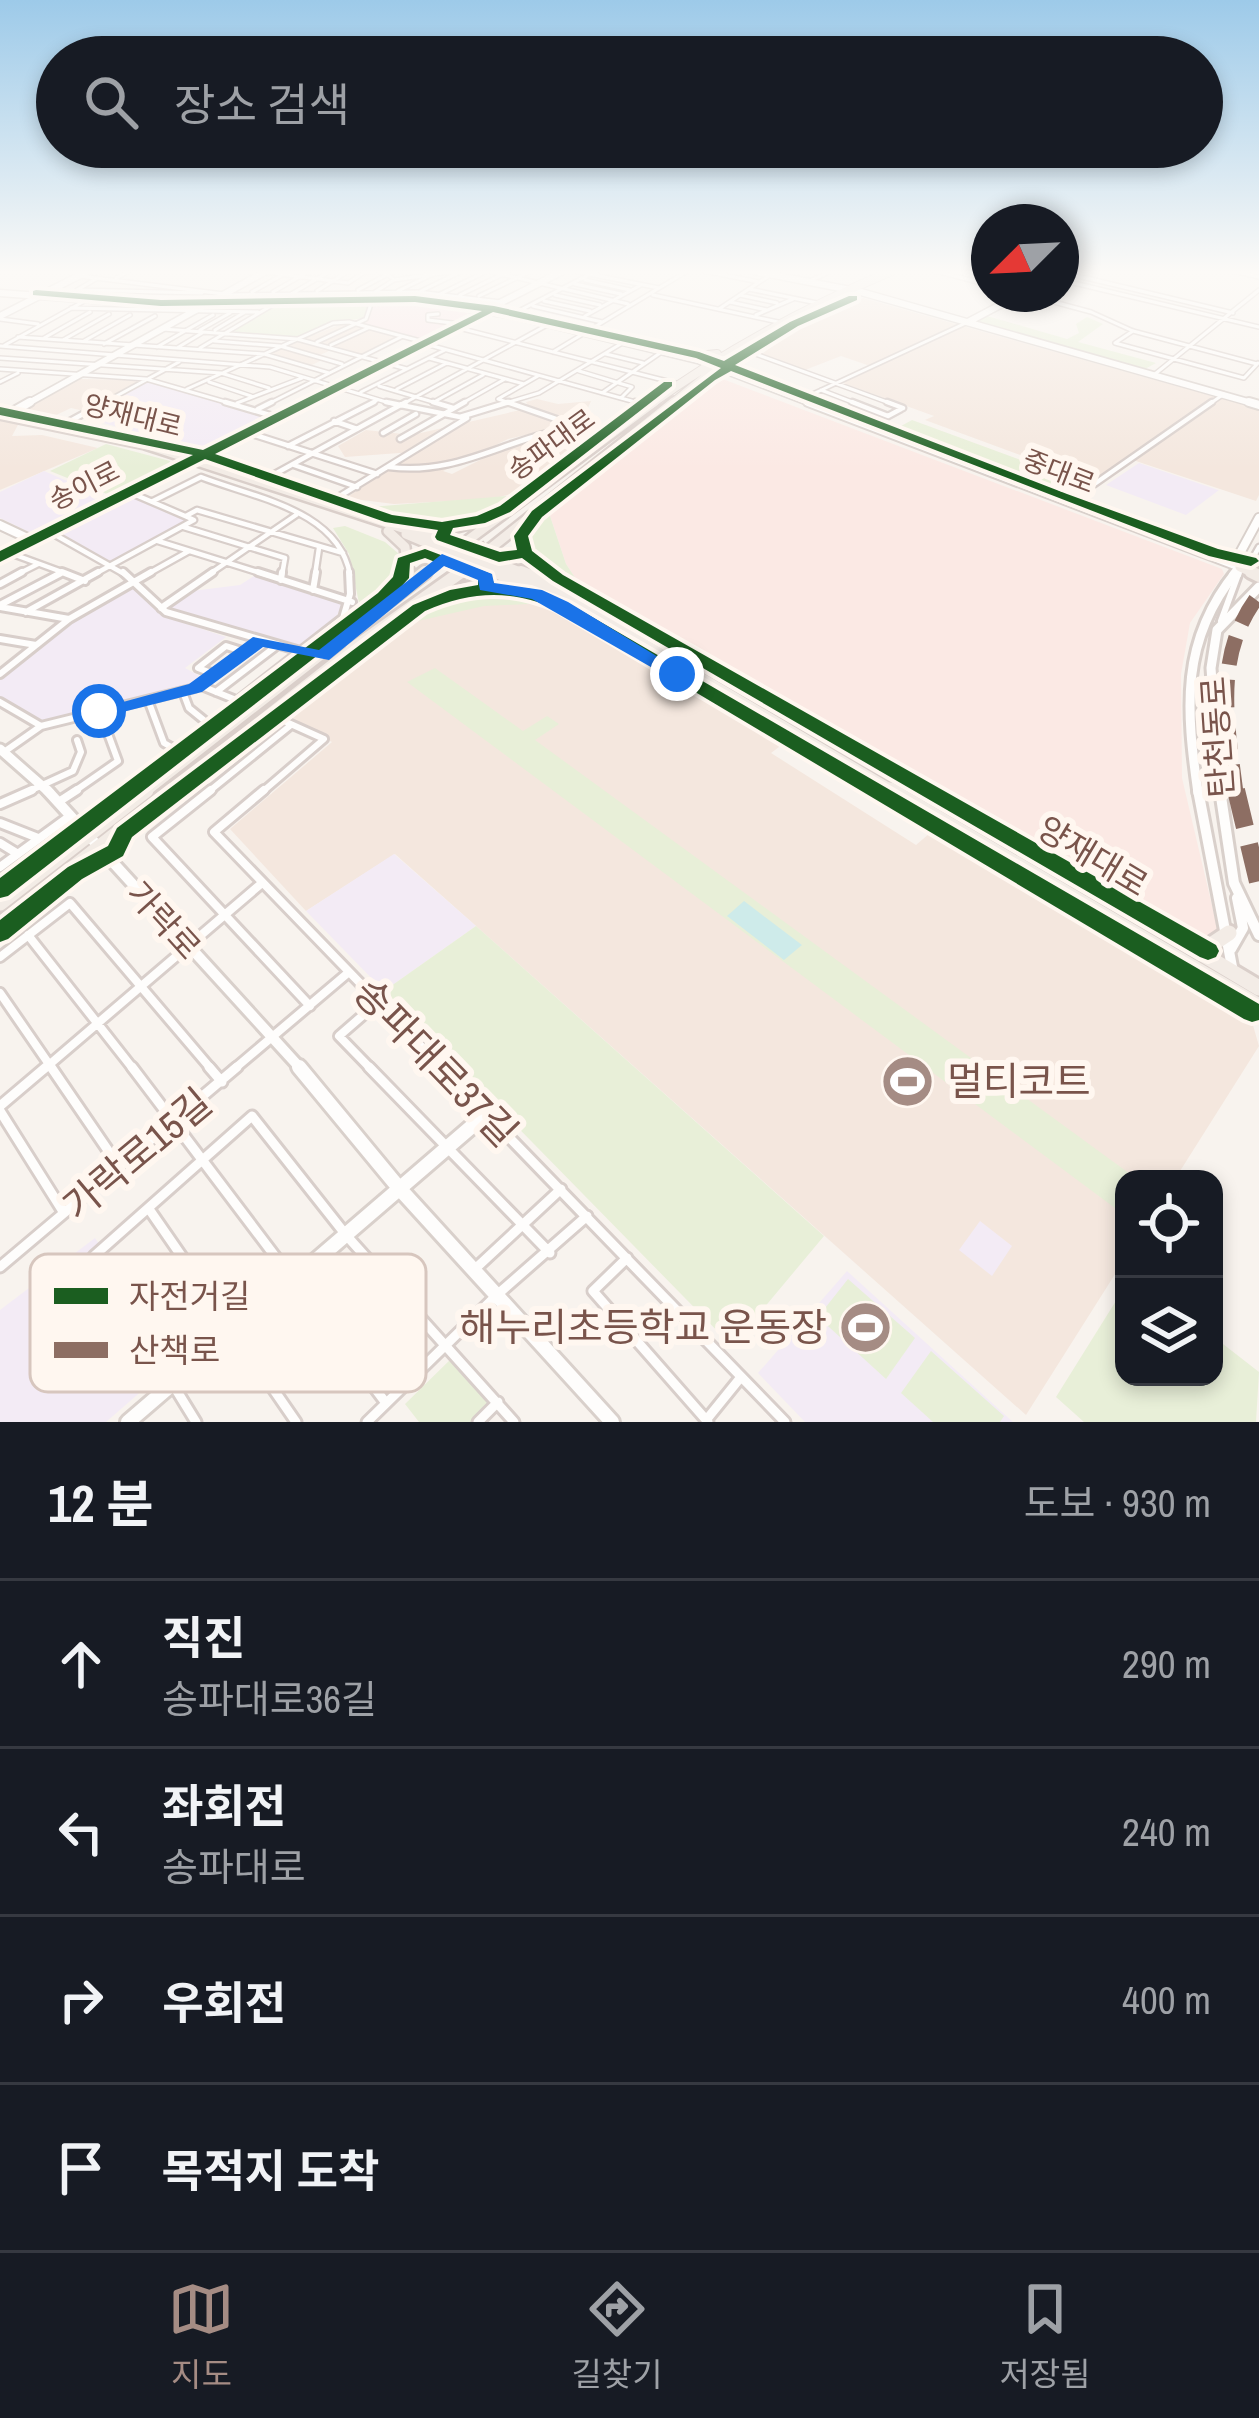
<!DOCTYPE html>
<html lang="ko">
<meta charset="utf-8">
<style>
body{margin:0;font-family:"Archivo Narrow","Noto Sans KR",sans-serif;background:#20242c;color:#f1f3f6}
.controls{position:absolute;right:36px;bottom:36px;display:grid;overflow:hidden;border-radius:24px;box-shadow:0 6px 18px #0003}
.controls button{width:108px;height:108px;display:grid;place-items:center;padding:0;border:0;border-bottom:3px solid #363941;background:#171b24;color:#f1f3f6;font:60px sans-serif}
.compass{position:absolute;left:971px;top:204px;width:108px;height:108px;border-radius:50%;background:#171b24;box-shadow:0 6px 18px #0003;rotate:246deg}
.stop{position:absolute;width:36px;height:36px;margin:-27px;border:9px solid #1a73e8;border-radius:50%;background:#fff}
.stop.end{background:#1a73e8;border-color:#fff;box-shadow:0 3px 12px #0008}
.list{margin:0;padding:0;list-style:none}
h2{display:flex;justify-content:space-between;align-items:center;height:156px;margin:0;padding:0 48px;font-size:51px}
h2 small{font-size:39px;font-weight:400;color:#9ea1a6}
.list li{display:grid;grid-template-columns:78px 1fr auto;gap:36px;align-items:center;box-sizing:border-box;height:168px;padding:0 48px;border-top:3px solid #363941}
.list b{display:block;font-size:45px;white-space:nowrap}
.list p{margin:0;font-size:39px;white-space:nowrap;color:#9ea1a6}
.list em{font-size:39px;font-style:normal;color:#9ea1a6}
.icon{flex:none;width:66px;height:66px;fill:none;stroke:currentColor;stroke-width:2;stroke-linecap:round;stroke-linejoin:round}
.map{position:relative;flex:none;width:1259px;height:1422px;overflow:hidden}
.search{position:absolute;background:#171b24;box-shadow:0 6px 18px #0003;left:36px;right:36px;top:36px;height:132px;display:flex;align-items:center;gap:30px;box-sizing:border-box;padding:0 42px;border-radius:66px;color:#9ea1a6;font-size:45px}
.sheet{height:828px;background:#171b24}
nav{display:flex;justify-content:space-around;align-items:center;box-sizing:border-box;height:168px;border-top:3px solid #363941;background:#171b24;font-size:33px;color:#9ea1a6}
nav a{display:grid;justify-items:center;gap:6px}
nav .on{color:#a58c84}
.map>svg:first-child{display:block}
</style>
<div class="map">
<svg width="1259" height="1422" viewBox="0 0 1259 1422">
<rect width="100%" height="100%" fill="#f8f3ee"/>
<path fill="#f4e7de" d="M863,298L1259,409V495L1256,501L1127,458L1091,481L925,420L934,416L843,383L873,367L841,356L805,370L762,354L791,332Z
M344,323L401,337L362,356L326,348L331,350L318,356L324,359L310,366L268,353Z
M78,379L141,380L84,411L71,408L54,416L22,409Z
M537,399L558,404L591,401L587,410L571,415L576,418L561,427L508,439L443,471L452,474L520,440L570,430L593,436L518,492L492,499L394,504L346,498L413,452L345,457L338,446L366,430L412,435L529,408L526,402Z
M0,420L19,423L12,436L42,435L98,448L0,490Z
M458,593L542,600L574,616L787,741L771,753L916,845L937,827L1250,1015L1259,1046L1175,1179H1124V1260L1026,1415L395,854L306,911L230,829L332,742L288,720L289,716L416,613Z"/>
<path fill="#fbe9e4" d="M720,378L1222,569L1224,574L1190,623L1181,674L1182,778L1218,931L1214,942H1203L578,582L566,564L548,510L711,379Z"/>
<path fill="#f3ebf5" d="M147,381L268,417L202,451L83,417Z
M1139,463L1218,490H1219L1186,515L1106,485Z
M44,471L107,498L41,531L31,533L0,518V492Z
M133,495L190,521L115,564L61,533Z
M257,574L345,603L332,623L296,649L167,608L192,591L240,585Z
M132,582L166,617L226,637L185,668L205,679L196,686L42,724L0,700V676L70,619Z
M394,854L476,926L384,991L306,911Z
M980,1221L1012,1246L992,1276L959,1250Z
M95,1238L175,1362L106,1422H0V1310Z
M847,1271L1013,1422H805L758,1373Z"/>
<path fill="#fae6e8" d="M372,303L416,304L474,313L423,339L360,324L369,319Z"/>
<path fill="#e8efd8" d="M368,304L364,318L332,323L295,338L230,331L275,306Z
M987,316L1067,339L1079,333L1076,324L1087,317L1103,324L1078,342L1156,363L1145,369L977,321Z
M912,420L1064,476L1045,489L892,431Z
M106,444L170,461L168,467L112,496L50,471Z
M518,495C468,531 425,525 370,507Z
M548,510L566,564L578,582L561,579L523,547L530,524Z
M345,526L385,542L399,554L400,577L381,597L359,603L349,554L333,528Z
M486,589L548,603L484,606L396,626L433,604Z
M435,668L523,731L547,716L559,724L535,740L1137,1179H1124L1123,1214L407,682Z
M476,926L824,1236L732,1346L384,991Z
M848,1279L915,1338L886,1379L818,1317Z
M1124,1288V1377H1214V1337L1259,1372L1256,1422H1084L1056,1397Z
M931,1351L1004,1416L1000,1422H933L901,1393Z
M454,1356L493,1404L474,1422H419L405,1404Z"/>
<path fill="#ceebea" d="M744,901L802,945L784,960L727,916Z"/>
<g fill="none" stroke-linecap="round" stroke-linejoin="round">
<path stroke="#d8cbc5" stroke-width="9" stroke-dasharray="9 4.5" stroke-linecap="butt" d="M451,571L486,544"/>
<defs>
<path id="street-far4" d="M383,270L394,280L461,270
M484,270L628,304
M569,270L659,288
M699,270L759,282
M932,270L989,285
M1229,270L1259,277
M266,272L348,283
M1061,272L1233,313
M79,276L232,295L418,292L501,302
M116,278L131,270
M96,279L77,290L202,293
M585,280L630,290
M1061,280L1259,327
M807,282L834,270
M348,283L363,273L380,270
M575,284L621,294
M749,289L817,303
M358,290L388,274
M317,291L350,270
M398,291L433,274L429,270
M421,291L458,273
M252,292L291,270
M273,292L311,270
M1024,294L1091,312L1133,331L1257,364
M460,295L511,270
M555,295L600,305
M653,295L778,322
M740,295L777,303
M479,296L533,270
M544,301L590,311
M424,302L485,272
M730,302L767,310
M533,306L602,322
M71,308L258,312
M719,309L770,275
M438,314L428,315V320L460,324
M511,315L598,270
M756,315L793,299
M585,316L641,285
M0,319L38,324
M455,327L679,384
M163,329L297,339L407,369
M200,330L230,313
M215,330L245,312
M1133,331L1115,343L1244,378L1258,363
M18,337L264,354L329,373
M44,338L90,312
M63,340L109,314
M84,341L130,315
M214,341L280,346L342,364
M317,342L366,319L375,292L394,280
M422,343L646,405
M104,344L155,316
M5,345L88,299
M331,345L368,328
M0,346L270,367L396,405
M157,347L213,315
M177,348L202,333
M200,348L332,270
M742,349L895,405
M553,352L689,270
M606,354L643,363
M0,358L221,373L269,388
M429,358L524,384
M0,369L146,379L236,405
M579,371L632,387L621,398
M1155,374L1259,290
M0,382L18,373
M209,382L251,396
M379,386L443,405
M187,389L333,323L349,322L424,342
M397,389L447,363
M821,390L860,405
M361,392L445,350
M602,393L663,351
M802,399L968,322
M434,402L483,375
M237,403L302,378
M100,405L179,362
M266,405L401,337
M368,405L376,401
M401,405L549,324
M459,405L505,379
M499,405L539,393L624,342
M516,405L498,399L538,376
M1208,405L1224,394"/>
<path id="street-far3" d="M225,402L273,416
M386,402L460,417L509,402
M433,402L453,408
M507,402L605,436
M635,402L649,406
M852,402L888,416L901,409
M887,402L903,408
M258,409L272,402
M334,421L357,429
M61,426L105,402
M249,433L377,474
M383,433L416,414
M400,439L465,402
M288,446L374,402
M294,465L357,487
M389,467C459,476 505,438 572,428
M262,481L406,402
M129,492L185,516
M153,501L201,477C255,498 339,510 350,575
M1070,501L1212,402
M330,502L467,418
M186,516L197,510L343,553
M184,527L285,558L282,575
M50,532L126,575
M158,541L267,575
M10,553L70,575
M16,575L38,564
M56,575L61,573
M93,575L194,520L185,516
M146,575L189,551
M208,575L296,515
M315,575L319,548
M1239,575L1240,567L1251,561L1259,547"/>
<path id="street-far2" d="M62,572L85,581
M123,572L166,612L314,655
M258,572L352,602
M281,580L282,572
M0,584L22,572
M313,590L316,572
M0,605L61,573
M0,607L69,619
M161,608L213,572
M26,612L98,572
M1221,621L1239,572
M0,639L36,645
M0,674L69,619L151,572
M214,674L198,668L226,646L245,652
M199,685L251,706
M183,692L189,708L216,730
M216,692L275,647
M148,700L164,743L189,757
M237,701L343,618L350,594L349,572
M0,702L41,726
M4,752L41,726L195,688L260,641
M25,793L73,771L81,752L77,740
M72,793L118,761L100,712
M207,793L291,725
M261,793L324,739L273,716"/>
<path id="street-far1" d="M211,790L152,837L310,1006
M264,790L214,832L444,1070
M60,801L77,790
M0,804L32,790
M0,823L38,838
M0,843L18,854
M0,867L70,816
M28,935L134,1070
M0,957L70,903L212,1070
M0,993L53,1070
M43,1070L262,883
M233,1070L349,972
M372,1070L339,1036L377,1003"/>
<path id="street" d="M51,1067L120,1168
M132,1067L386,1403
M209,1067L222,1082
M369,1067L550,1253
M441,1067L785,1422
M0,1106L46,1067
M0,1111L64,1213
M149,1209L296,1422
M627,1258L593,1291L708,1422
M0,1267L237,1067
M476,1268L561,1189
M707,1419L741,1377
M196,1422L94,1256L252,1116L346,1235L514,1422
M367,1422L498,1294L587,1216
M478,1422L498,1402"/>
<path id="secondary-far4" d="M748,270L861,292L1259,405
M0,293L161,305L420,301L511,315L698,360L816,405
M0,316L90,270
M968,322L1021,294
M25,405L268,270
M299,405L565,270"/>
<path id="secondary-far3" d="M808,402L1240,567
M1249,402L1259,405
M7,415L30,402
M0,525L34,541
M0,557L305,402
M1240,567V553L1259,518
M1233,575L1240,567"/>
<path id="secondary-far2" d="M0,749L50,793
M1198,793C1186,709 1180,641 1236,572
M1220,793L1211,668L1217,630L1259,587"/>
<path id="secondary-far1" d="M47,790L302,1070
M1198,790L1233,972
M1220,790L1234,883L1259,935
M1231,949L1243,928L1237,898"/>
<path id="secondary" d="M299,1067L399,1188L612,1422
M128,1422L485,1115"/>
<path id="primary-far3" d="M689,357L717,354
M650,405C727,349 807,307 894,270
M670,405L725,361"/>
<path id="primary-far2" d="M0,414L145,444L430,537L528,575
M527,523L523,550L549,575
M420,528H453L489,519
M388,531L405,547L408,575
M406,534L503,575
M1240,567L1258,575
M421,575L654,402
M457,575L674,402"/>
<path id="primary-far1" d="M496,572L584,610L895,793
M521,572L594,601L933,793
M545,572L556,580
M1251,572L1259,576
M406,585L408,572
M434,597L481,585L520,587
M351,650L461,572
M142,793L425,572
M170,793L356,647"/>
<path id="primary" d="M890,790L1259,1006
M928,790L1259,988
M0,903L146,790
M0,925L173,790
M1193,947H1208L1229,933"/>
</defs>
<use href="#street-far4" stroke="#d8ceca" stroke-width="6"/>
<use href="#street-far3" stroke="#d8ceca" stroke-width="9"/>
<use href="#street-far2" stroke="#d8ceca" stroke-width="12"/>
<use href="#street-far1" stroke="#d8ceca" stroke-width="14"/>
<use href="#street" stroke="#d8ceca" stroke-width="15"/>
<use href="#secondary-far4" stroke="#d9d0cb" stroke-width="9"/>
<use href="#secondary-far3" stroke="#d9d0cb" stroke-width="12"/>
<use href="#secondary-far2" stroke="#d9d0cb" stroke-width="15"/>
<use href="#secondary-far1" stroke="#d9d0cb" stroke-width="16"/>
<use href="#secondary" stroke="#d9d0cb" stroke-width="20"/>
<use href="#primary-far3" stroke="#dacfca" stroke-width="10"/>
<use href="#primary-far2" stroke="#dacfca" stroke-width="14"/>
<use href="#primary-far1" stroke="#dacfca" stroke-width="18"/>
<use href="#primary" stroke="#dacfca" stroke-width="21"/>
<use href="#street-far4" stroke="#fefdfc" stroke-width="3"/>
<use href="#street-far3" stroke="#fefdfc" stroke-width="4.5"/>
<use href="#street-far2" stroke="#fefdfc" stroke-width="6"/>
<use href="#street-far1" stroke="#fefdfc" stroke-width="8"/>
<use href="#street" stroke="#fefdfc" stroke-width="9"/>
<use href="#secondary-far4" stroke="#fefdfc" stroke-width="6"/>
<use href="#secondary-far3" stroke="#fefdfc" stroke-width="8"/>
<use href="#secondary-far2" stroke="#fefdfc" stroke-width="9"/>
<use href="#secondary-far1" stroke="#fefdfc" stroke-width="10"/>
<use href="#secondary" stroke="#fefdfc" stroke-width="14"/>
<use href="#primary-far3" stroke="#f3ece6" stroke-width="8"/>
<use href="#primary-far2" stroke="#f3ece6" stroke-width="9"/>
<use href="#primary-far1" stroke="#f3ece6" stroke-width="12"/>
<use href="#primary" stroke="#f3ece6" stroke-width="15"/>
<path stroke="#8d6e63" stroke-width="15" stroke-dasharray="28 15" stroke-linecap="butt" d="M1236,793C1227,722 1213,654 1259,595"/>
<path stroke="#8d6e63" stroke-width="18" stroke-dasharray="38 18" stroke-linecap="butt" d="M1236,790L1259,886"/>
<defs>
<path id="cycleway" d="M36,290L161,300L415,296L494,306L699,352L724,361L790,322L849,296H857V300L798,326L735,365L1067,494L1218,549L1256,558L1259,561L1251,566L1209,556L731,371L715,380L542,517L528,536L532,551L563,575L1216,945L1219,951L1216,957L1208,960L1200,957L553,581L522,558L499,562L437,540L435,537L438,530L385,522L205,459L0,562V551L193,455L0,415V407L203,450L482,311L415,302L161,306L33,295V291ZM493,312L696,358L721,368L532,511L514,536L517,550L500,552L450,535L453,528L485,523L510,512L672,386V382H664L500,506L477,516L442,522L392,515L215,454Z
M425,549L491,574L494,584L531,589L568,603L1259,1004V1020L1252,1022L1244,1019L556,609C510,589 471,591 425,611L132,837L123,856L82,879L8,939L0,942V920L68,867L108,846L117,828L413,605L450,590L478,585V579L425,558L410,563L409,578L390,599L8,896L0,898V878L378,593L393,577L398,558Z"/>
</defs>
<use href="#cycleway" stroke="#fff7f0" stroke-width="8"/>
<use href="#cycleway" fill="#1b5e20" fill-rule="evenodd"/>
</g>
<linearGradient id="sky" x2="0" y2="1"><stop stop-color="#9dcae9"/><stop offset="0.58" stop-color="#fcfaf7"/><stop offset="1" stop-color="#fcfaf7" stop-opacity="0"/></linearGradient>
<rect width="1259" height="469" fill="url(#sky)"/>
<path fill="#1a73e8" d="M442,554L492,574L494,583L542,590L568,602L686,674L670,678L532,599L480,590L478,580L444,566L329,660L263,647L202,692L99,718L90,711L189,684L253,637L319,650Z"/>
<defs>
<symbol id="stadium-disc" viewBox="-11 -11 22 22"><circle r="9.5" fill="#a58c84" stroke="#fff7f0"/><path d="M0-5a6.5 5 0 1 0 0 10a6.5 5 0 1 0 0-10ZM-3.5-1.8h7v3.6h-7Z" fill="#fff"/></symbol>
</defs>
<g fill-rule="evenodd">
<use href="#stadium-disc" x="878" y="1052" width="59" height="59"/>
<use href="#stadium-disc" x="836" y="1298" width="59" height="59"/>
</g>
<g text-anchor="middle" dominant-baseline="central" stroke-width="12" stroke-linejoin="round" paint-order="stroke">
<g font-size="27" fill="#79544b" stroke="#fff7f0">
<text transform="translate(133 415) rotate(14)">양재대로</text>
<text transform="translate(551 444) rotate(-36)">송파대로</text>
<text transform="translate(1059 471) rotate(21)">중대로</text>
<text transform="translate(84 485) rotate(-27)">송이로</text>
</g>
<g font-size="33" fill="#79544b" stroke="#fff7f0">
<text transform="translate(1217 737) rotate(-94)">탄천동로</text>
<text transform="translate(1093 856) rotate(31)">양재대로</text>
<text transform="translate(164 920) rotate(48)">가락로</text>
</g>
<g font-size="39" fill="#79544b" stroke="#fff7f0">
<text transform="translate(436 1062) rotate(46)">송파대로37길</text>
<text transform="translate(137 1154) rotate(-40)">가락로15길</text>
</g>
<g font-size="39" fill="#79544b" stroke="#fff7f0" text-anchor="start">
<text x="947" y="1081">멀티코트</text>
<text x="827" y="1327" text-anchor="end">해누리초등학교 운동장</text>
</g>
</g>
<rect x="30" y="1254" width="396" height="138" rx="18" fill="#fff7f0" stroke="#d7c6be" stroke-width="3"/>
<rect x="54" y="1288" width="54" height="16" fill="#1b5e20"/>
<rect x="54" y="1342" width="54" height="16" fill="#8d6e63"/>
<g font-size="33" fill="#79544b">
<text x="129" y="1308">자전거길</text>
<text x="129" y="1362">산책로</text>
</g>
</svg>
<div class="controls">
<button><svg class="icon" aria-label="locate" viewBox="0 0 24 24"><circle cx="12" cy="12" r="6"/><path d="M12 2v4M12 18v4M2 12h4M18 12h4"/></svg></button>
<button><svg class="icon" aria-label="layers" viewBox="0 0 24 24"><path d="M12 4l9 5-9 5-9-5zM3 14l9 5 9-5"/></svg></button>
</div>
<svg class="compass" viewBox="-18 -18 36 36"><path d="M0-13l5 13h-10z" fill="#e53935"/><path d="M0 13l5-13h-10z" fill="#9ea1a6"/></svg>
<div class="stop" style="left:99px;top:711px"></div>
<div class="stop end" style="left:677px;top:674px"></div>
<div class="search"><svg class="icon" aria-label="search" viewBox="0 0 24 24"><circle cx="10" cy="10" r="6"/><path d="M15 15l6 6"/></svg>장소 검색</div>
</div>
<section class="sheet">
<h2>12 분<small>도보 · 930 m</small></h2>
<ul class="list">
<li><svg class="icon" aria-label="ahead" viewBox="0 0 24 24"><path d="M12 20V5M6 11l6-6 6 6"/></svg><div><b>직진</b><p>송파대로36길</p></div><em>290 m</em></li>
<li><svg class="icon" aria-label="left" viewBox="0 0 24 24"><path d="M17 20v-9H6M10 6l-5 5 5 5"/></svg><div><b>좌회전</b><p>송파대로</p></div><em>240 m</em></li>
<li><svg class="icon" aria-label="right" viewBox="0 0 24 24"><path d="M7 20v-9h11M14 6l5 5-5 5"/></svg><div><b>우회전</b></div><em>400 m</em></li>
<li><svg class="icon" aria-label="arrive" viewBox="0 0 24 24"><path d="M6 21V4h12l-3 4 3 4H6"/></svg><div><b>목적지 도착</b></div></li>
</ul>
</section>
<nav>
<a class="on"><svg class="icon" aria-label="map" viewBox="0 0 24 24"><path d="M3 6l6-2 6 2 6-2v14l-6 2-6-2-6 2zM9 4v14M15 6v14"/></svg>지도</a>
<a><svg class="icon" aria-label="directions" viewBox="0 0 24 24"><path d="M12 3l9 9-9 9-9-9zM9 14v-3h6M13 9l2 2-2 2"/></svg>길찾기</a>
<a><svg class="icon" aria-label="saved" viewBox="0 0 24 24"><path d="M7 4h10v16l-5-4-5 4z"/></svg>저장됨</a>
</nav>
